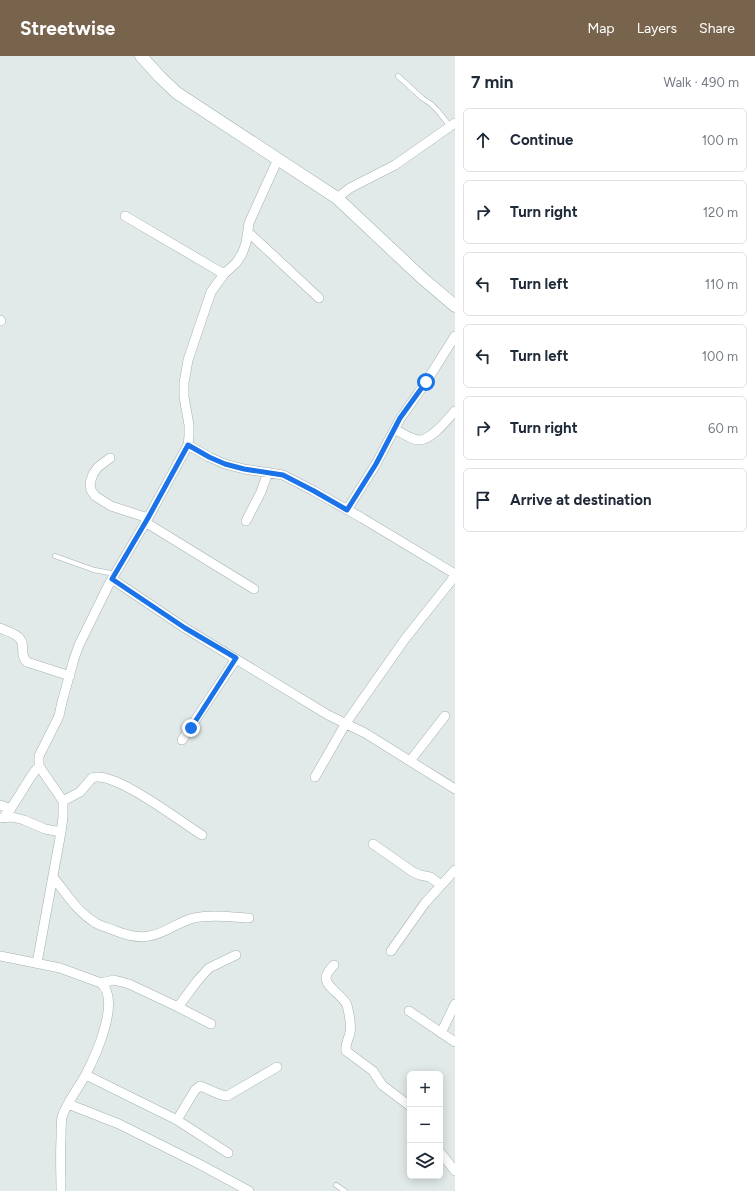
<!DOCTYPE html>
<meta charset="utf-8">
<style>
body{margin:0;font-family:Figtree,sans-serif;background:#f2f2f3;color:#1f2937}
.controls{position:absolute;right:12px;bottom:12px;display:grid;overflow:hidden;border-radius:6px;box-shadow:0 2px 10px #0003}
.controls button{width:36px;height:36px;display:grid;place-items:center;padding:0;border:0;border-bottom:1px solid #e0e1e3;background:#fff;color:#1f2937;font:20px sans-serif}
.stop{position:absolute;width:12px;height:12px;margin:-9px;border:3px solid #1a73e8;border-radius:50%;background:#fff}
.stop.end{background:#1a73e8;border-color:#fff;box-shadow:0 1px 4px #0008}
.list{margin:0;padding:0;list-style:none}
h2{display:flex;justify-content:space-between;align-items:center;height:52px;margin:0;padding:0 16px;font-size:17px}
h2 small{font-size:13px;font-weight:400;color:#747a83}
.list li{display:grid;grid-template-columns:26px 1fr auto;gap:12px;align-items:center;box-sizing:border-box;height:64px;margin:0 8px 8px;padding:0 8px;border:1px solid #e0e1e3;border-radius:6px}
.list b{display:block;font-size:15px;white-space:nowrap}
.list em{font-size:13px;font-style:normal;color:#747a83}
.icon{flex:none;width:22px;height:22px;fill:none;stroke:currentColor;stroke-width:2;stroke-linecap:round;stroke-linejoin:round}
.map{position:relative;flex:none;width:455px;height:1135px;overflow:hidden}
header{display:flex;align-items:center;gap:24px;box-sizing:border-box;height:56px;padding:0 20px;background:#78644c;color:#fff}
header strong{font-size:19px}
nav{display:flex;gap:22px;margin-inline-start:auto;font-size:14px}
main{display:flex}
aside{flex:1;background:#fff}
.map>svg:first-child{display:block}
</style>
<header>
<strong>Streetwise</strong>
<nav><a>Map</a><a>Layers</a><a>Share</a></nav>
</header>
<main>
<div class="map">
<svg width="455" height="1135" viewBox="0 0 455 1135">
<rect width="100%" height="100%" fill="#e1eae9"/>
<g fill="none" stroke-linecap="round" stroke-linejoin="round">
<defs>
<path id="service" d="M398,20L422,42L431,48L438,55L450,70
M55,500L94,514L115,518
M336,1129L345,1135"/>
<path id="minor" d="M337,142L350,132L395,109L455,67
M125,160L224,218
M248,176L319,242
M0,264L1,265
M395,373C402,377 410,383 418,384C431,385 447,364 455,355
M188,389L209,401L225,408L244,413L283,419L314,435L362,462L455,518
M110,402L98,411L93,418L90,427L91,434L95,440L111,450L148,462
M347,454L376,408L400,363L426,326L455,280
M246,465L261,436L268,416
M145,466L254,533
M112,523L185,572L328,659L365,677L455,733
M0,572C6,575 16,577 20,583C26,590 19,599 27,606L70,620
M182,684L236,603
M410,705L445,660
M315,721L346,667L405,583L455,520
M63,745L80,736L92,722C113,713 182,767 202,779
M0,749L11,753
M0,762L12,761L24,764L45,773L61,776
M3,762C18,746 25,726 39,710
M373,788L413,816L420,819L430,821L441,829
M53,821C66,837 78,857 96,867C102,871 110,872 116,875C126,879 138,882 149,880C165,878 179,865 194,862C212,858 231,861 249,862
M391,895L425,847L455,814
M0,900L60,912L101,927C121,944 96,999 86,1018C78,1033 67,1046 62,1061C61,1068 61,1076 61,1083C60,1100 61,1118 61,1135
M37,907L61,776L63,761V745L39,710V700L59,660L62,646L74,603L79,589L109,528L148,462L188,389L189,380V369L184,341V327L188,304L211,236L224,218L236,207L242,198L246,187L249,167L278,103
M334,909C331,912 326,918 326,922C326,931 343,940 347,949C349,958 352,969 350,977C348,984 345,989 346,995L373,1015L382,1029L410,1050
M101,927L114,924L129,928L178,951L211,968
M178,951L198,924L209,912L236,899
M409,955L455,986
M441,977L455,948
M86,1019L177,1064L228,1097
M68,1048L119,1068L201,1109L249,1135
M177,1064L195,1034L200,1030C210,1033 217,1039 227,1040L277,1011
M440,1096L455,1115"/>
<path id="secondary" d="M141,0L160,21L177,37L337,142L421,221L455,250"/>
</defs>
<use href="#service" stroke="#a4b1b1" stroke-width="5.5"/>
<use href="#minor" stroke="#a4b1b1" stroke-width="10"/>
<use href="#secondary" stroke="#9eb2b1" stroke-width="13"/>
<use href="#service" stroke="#fff" stroke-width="4.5"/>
<use href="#minor" stroke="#fff" stroke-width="9"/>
<use href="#secondary" stroke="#fff" stroke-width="12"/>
</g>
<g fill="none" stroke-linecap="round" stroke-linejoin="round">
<path stroke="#1a73e8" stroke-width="5" d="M191,672L236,602L185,572L112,523L148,462L188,389L209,401L225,408L244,413L283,419L314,435L347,454L376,408L400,362L426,326"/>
</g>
</svg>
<div class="controls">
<button>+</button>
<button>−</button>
<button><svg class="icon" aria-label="layers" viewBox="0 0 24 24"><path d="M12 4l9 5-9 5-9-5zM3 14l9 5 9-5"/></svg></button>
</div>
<div class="stop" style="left:426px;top:326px"></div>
<div class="stop end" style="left:191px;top:672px"></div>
</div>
<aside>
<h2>7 min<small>Walk · 490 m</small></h2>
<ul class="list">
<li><svg class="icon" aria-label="ahead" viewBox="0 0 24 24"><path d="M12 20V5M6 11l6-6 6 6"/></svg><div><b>Continue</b></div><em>100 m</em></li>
<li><svg class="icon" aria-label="right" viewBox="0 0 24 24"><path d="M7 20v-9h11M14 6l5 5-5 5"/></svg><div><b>Turn right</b></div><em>120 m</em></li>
<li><svg class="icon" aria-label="left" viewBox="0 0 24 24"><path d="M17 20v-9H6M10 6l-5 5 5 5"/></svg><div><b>Turn left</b></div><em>110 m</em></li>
<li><svg class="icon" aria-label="left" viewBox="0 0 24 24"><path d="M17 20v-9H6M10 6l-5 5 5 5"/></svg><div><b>Turn left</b></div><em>100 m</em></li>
<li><svg class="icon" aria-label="right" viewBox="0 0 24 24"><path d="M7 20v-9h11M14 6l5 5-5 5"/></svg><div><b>Turn right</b></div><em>60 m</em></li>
<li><svg class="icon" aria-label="arrive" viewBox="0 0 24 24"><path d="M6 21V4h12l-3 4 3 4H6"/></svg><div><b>Arrive at destination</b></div></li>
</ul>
</aside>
</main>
